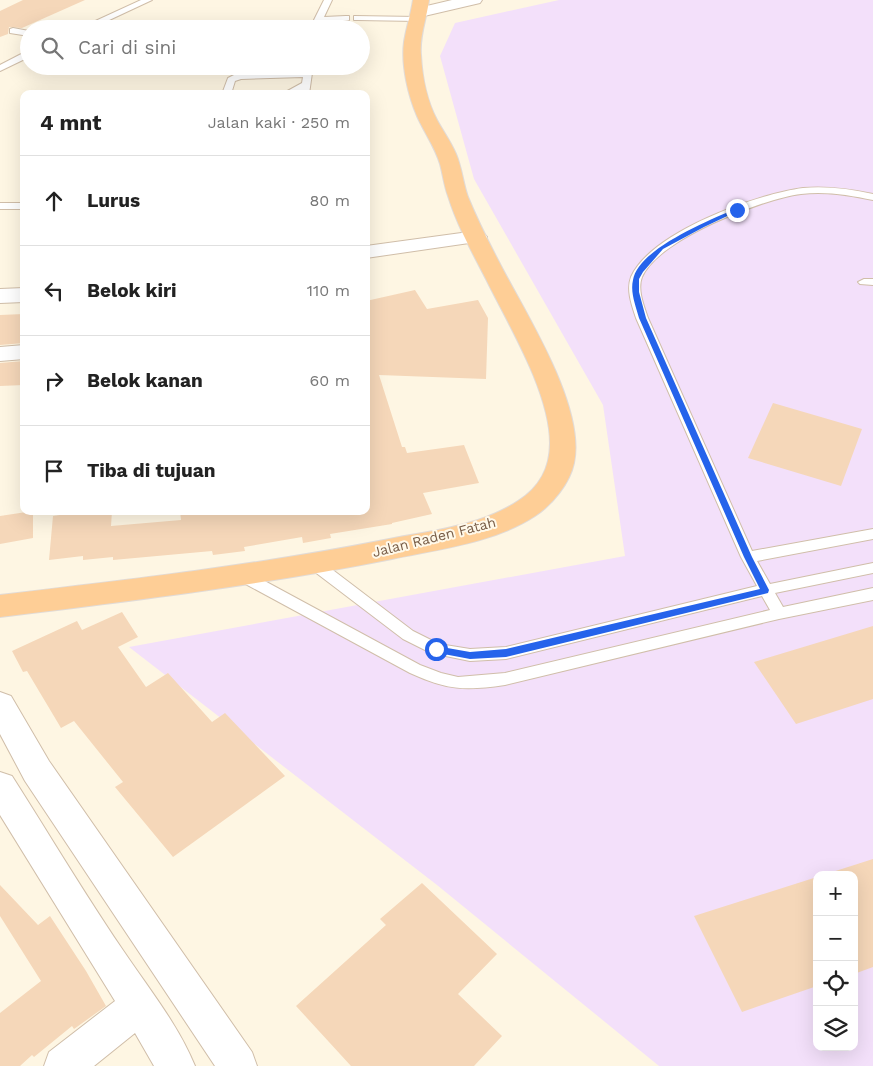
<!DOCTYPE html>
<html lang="id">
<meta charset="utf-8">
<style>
body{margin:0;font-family:"Work Sans",sans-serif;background:#f2f2f2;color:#222}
.controls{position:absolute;right:15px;bottom:15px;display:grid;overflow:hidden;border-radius:10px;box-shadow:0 5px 20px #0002}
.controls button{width:45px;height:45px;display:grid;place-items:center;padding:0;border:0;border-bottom:1px solid #e0e0e0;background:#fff;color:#222;font:25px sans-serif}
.stop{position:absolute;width:15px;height:15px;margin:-11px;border:4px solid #2563eb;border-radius:50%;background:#fff}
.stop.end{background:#2563eb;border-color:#fff;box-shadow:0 1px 5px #0008}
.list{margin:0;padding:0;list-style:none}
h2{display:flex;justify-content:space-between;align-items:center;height:65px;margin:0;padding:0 20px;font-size:21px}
h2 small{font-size:16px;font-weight:400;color:#767676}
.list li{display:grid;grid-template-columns:32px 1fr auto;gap:15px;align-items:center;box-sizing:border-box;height:90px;padding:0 20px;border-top:1px solid #e0e0e0}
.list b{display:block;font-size:19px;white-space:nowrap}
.list em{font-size:16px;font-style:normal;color:#767676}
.icon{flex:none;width:28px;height:28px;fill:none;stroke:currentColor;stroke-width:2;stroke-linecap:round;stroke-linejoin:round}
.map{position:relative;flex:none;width:873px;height:1066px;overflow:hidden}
.search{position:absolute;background:#fff;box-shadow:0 5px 20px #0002;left:20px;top:20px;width:350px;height:55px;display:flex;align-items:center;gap:12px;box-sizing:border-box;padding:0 18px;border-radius:28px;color:#767676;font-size:19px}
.panel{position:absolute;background:#fff;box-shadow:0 5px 20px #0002;left:20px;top:90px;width:350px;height:425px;border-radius:10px}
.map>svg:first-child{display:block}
</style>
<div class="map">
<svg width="873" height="1066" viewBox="0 0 873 1066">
<rect width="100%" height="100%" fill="#fef6e3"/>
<path fill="#f3e0fa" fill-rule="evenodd" d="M559,0H873V1066H659L437,885L129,647L625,556L603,405L474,179L440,56L455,23ZM817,875H854V1047H817Z"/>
<path fill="#f5d7b9" d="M23,0H85L22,28L9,27L8,34L0,37V11Z
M415,290L427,309L478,300L488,318L486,379L379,375L402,447H405L407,453L464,445L479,483L423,493L432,514L392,523V524L330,534L331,538L303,543L302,537L244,547L245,551L213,555L212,551L113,560V557L83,560V556L49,560L53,516L86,511H112L111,526L181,520L180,511H366V301Z
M24,314V343L0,345V315Z
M24,361V385L0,386V363Z
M773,403L862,429L841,486L748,458Z
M33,511V538L0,544V516Z
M122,612L138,637L118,647L146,687L168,673L212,722L225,713L285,776L173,857L115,787L123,782L74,721L61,728L27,671L23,672L12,651L77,621L82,630Z
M873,626V699L796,724L754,662Z
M873,859V967L854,974V875H823Z
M817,877V986L742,1012L694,916Z
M422,883L497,954L458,994L502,1036L474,1066H351L296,1006L386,925L380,919Z
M0,885L38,925L50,916L86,971L106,1006L74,1029L72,1026L34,1057L32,1055L20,1066H0V1013L41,981L0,916Z"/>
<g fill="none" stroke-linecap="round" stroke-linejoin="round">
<defs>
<path id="service" d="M141,0H152L90,29H78Z
M324,0H332L324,17L346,16H349V20L322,22L320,29H312L314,20Z
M354,16L417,17L421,19L417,21L357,20H354Z
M13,28L29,31V36L10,33V29Z
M29,50V57L0,71V65Z
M305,66H313L309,94H300V90L294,94H282L302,83L303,77L241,79L235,81L231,94H222L228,78L236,74L304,71Z
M803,188C827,186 850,189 873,194V200C849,195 825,191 801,194C762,199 659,239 642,277C637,290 644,306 648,318L752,551L873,529V539L757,561L770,584L873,563V573L775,593L783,607L873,588V600L779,619L505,685C465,691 447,690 410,673L240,581L238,577L240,573L245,572L250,573L420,665L441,673L458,677L505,673L770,610L762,596L506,659L470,661L431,653L403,639L311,569L309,565L311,561L316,560L321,561L413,631L439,644L470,649L506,647L757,586L741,557L636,318C632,306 626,290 631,277C651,232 757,194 803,188Z
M0,203H24V209H0Z
M864,279H873V285L860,284L858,282Z"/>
<path id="minor" d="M452,0H482L480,3L420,17L414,15L412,12L414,9Z
M476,231L483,233L487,237L483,241L366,258V246Z
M24,288V302L0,303V289Z
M24,345V359L0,361V347Z
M0,692L11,696L49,761L252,1052L257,1066H215L25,781L0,734Z
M0,772L12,776C51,837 88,900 129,959C153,994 179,1027 195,1066H154L135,1033L94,1066H44L49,1052L115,1001L0,815Z"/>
<path id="trunk" d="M413,0H429C427,18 419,36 421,55C422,76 427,101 437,120C443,131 451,142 456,154C462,168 463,183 468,197C477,219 488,241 499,262C525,313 586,406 574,463C570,483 552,505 535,516C494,543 439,549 392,559C262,585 131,601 0,617V595C128,580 257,565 384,540C428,531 479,527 518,501C539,488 550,468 550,443C550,392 508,324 486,279C472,252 457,225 448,196C444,185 443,175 440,164C435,147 424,132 417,116C408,95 401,65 404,42C406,28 411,14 413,0Z"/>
</defs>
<use href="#service" stroke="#d0bea9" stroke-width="2"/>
<use href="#minor" stroke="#d0bea9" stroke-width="2"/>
<use href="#trunk" stroke="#e1dbd7" stroke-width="2"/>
<use href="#service" fill="#fff" fill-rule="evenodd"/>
<use href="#minor" fill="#fff" fill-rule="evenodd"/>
<use href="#trunk" fill="#fece96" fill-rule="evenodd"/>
</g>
<path fill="#2563eb" d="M735,209L740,210L704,227L663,249L643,272L639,279V292L646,318L752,557L769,590L768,593L506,657L470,659L433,652L432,649L436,646L470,652L506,649L760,589L744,557L639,318C636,306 630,293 633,280C638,249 708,221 735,209Z"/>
<g text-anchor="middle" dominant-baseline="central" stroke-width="4" stroke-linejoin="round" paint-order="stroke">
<g font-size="14" fill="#785d47" stroke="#fff9ea">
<text transform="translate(434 537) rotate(-14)">Jalan Raden Fatah</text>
</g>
</g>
</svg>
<div class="controls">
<button>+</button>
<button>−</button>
<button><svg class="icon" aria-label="locate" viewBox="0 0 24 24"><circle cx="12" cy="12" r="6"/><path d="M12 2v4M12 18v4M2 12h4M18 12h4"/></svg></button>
<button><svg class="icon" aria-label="layers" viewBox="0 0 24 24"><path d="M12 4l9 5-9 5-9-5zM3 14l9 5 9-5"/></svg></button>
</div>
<div class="stop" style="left:436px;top:649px"></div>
<div class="stop end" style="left:737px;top:210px"></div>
<div class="search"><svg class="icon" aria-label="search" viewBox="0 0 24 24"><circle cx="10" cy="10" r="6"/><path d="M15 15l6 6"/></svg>Cari di sini</div>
<section class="panel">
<h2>4 mnt<small>Jalan kaki · 250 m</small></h2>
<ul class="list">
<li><svg class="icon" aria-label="ahead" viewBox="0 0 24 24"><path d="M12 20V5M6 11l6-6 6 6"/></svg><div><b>Lurus</b></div><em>80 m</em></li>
<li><svg class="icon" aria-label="left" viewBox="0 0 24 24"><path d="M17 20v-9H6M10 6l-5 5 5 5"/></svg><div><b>Belok kiri</b></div><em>110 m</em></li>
<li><svg class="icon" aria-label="right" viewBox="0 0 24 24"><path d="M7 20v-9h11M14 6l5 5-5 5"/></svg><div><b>Belok kanan</b></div><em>60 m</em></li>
<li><svg class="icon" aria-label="arrive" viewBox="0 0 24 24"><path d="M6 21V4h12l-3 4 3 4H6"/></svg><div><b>Tiba di tujuan</b></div></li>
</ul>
</section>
</div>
